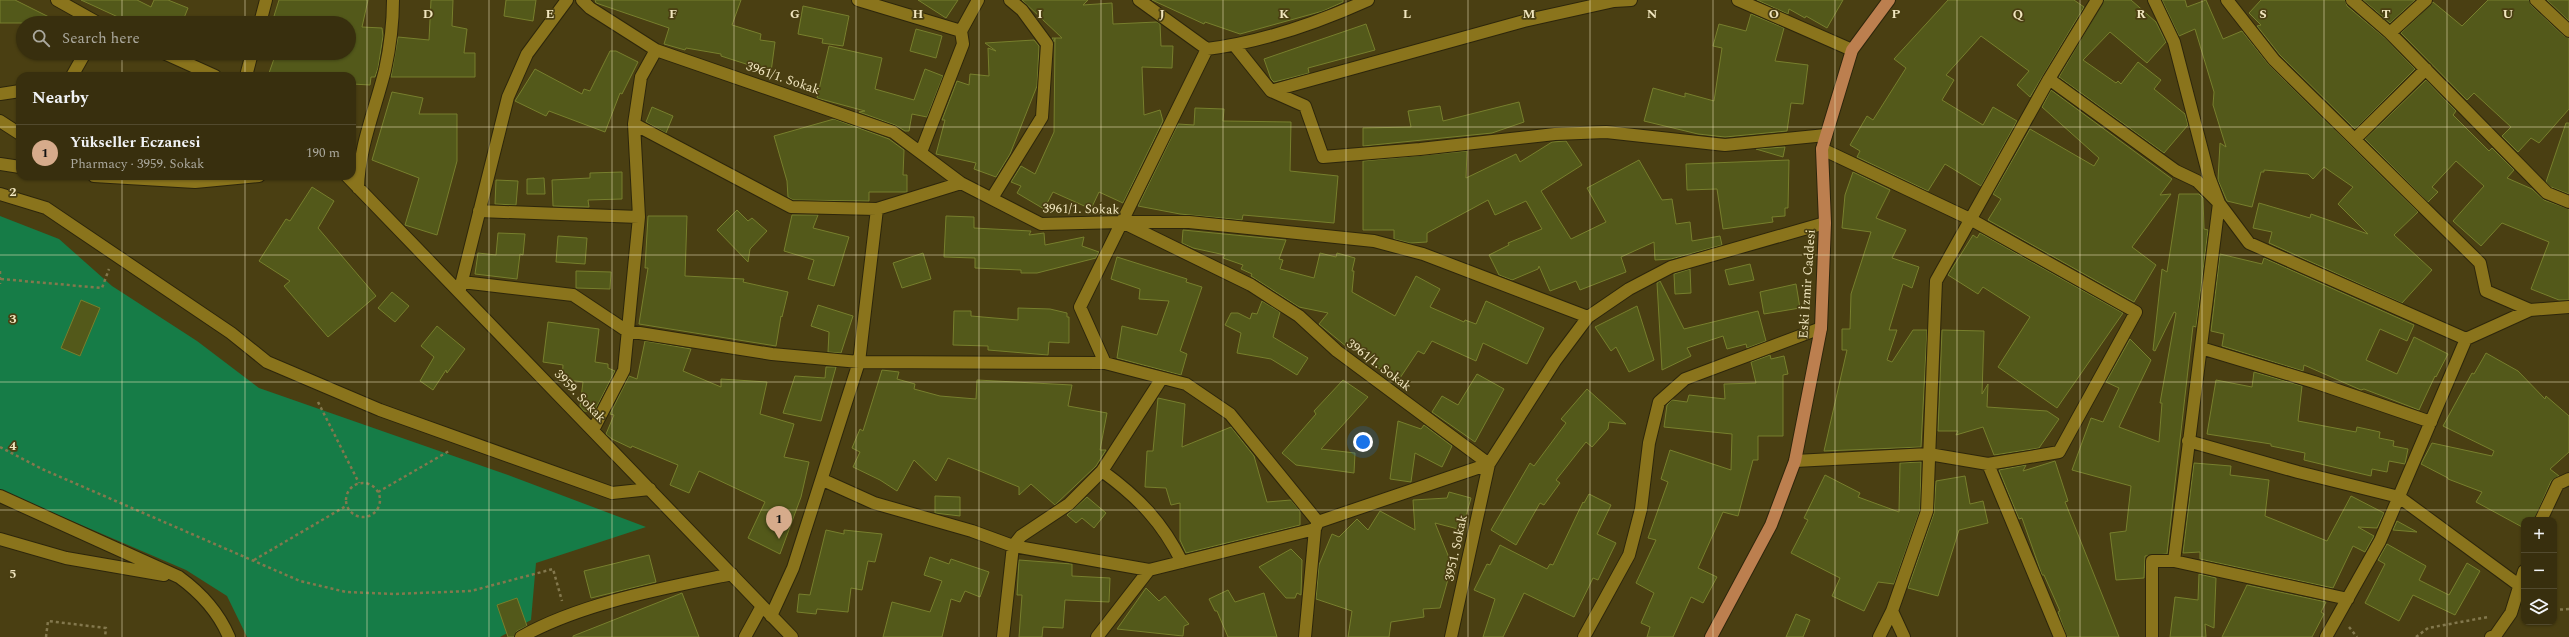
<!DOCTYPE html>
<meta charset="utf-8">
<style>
body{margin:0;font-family:Spectral,serif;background:#433b1c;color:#f1f3f6}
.controls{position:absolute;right:12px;bottom:12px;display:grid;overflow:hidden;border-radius:8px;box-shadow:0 1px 3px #0004}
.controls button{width:36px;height:36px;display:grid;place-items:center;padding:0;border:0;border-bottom:1px solid #524a2e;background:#382f0e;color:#f1f3f6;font:20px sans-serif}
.you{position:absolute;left:1363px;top:442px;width:14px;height:14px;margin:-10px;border:3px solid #fff;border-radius:50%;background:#1a73e8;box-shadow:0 0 0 6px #1a73e833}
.badge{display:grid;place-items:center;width:26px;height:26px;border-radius:50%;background:#d6ab8b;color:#111;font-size:13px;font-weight:700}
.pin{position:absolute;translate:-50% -33px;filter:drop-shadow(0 1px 2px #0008)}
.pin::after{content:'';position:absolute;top:21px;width:14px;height:12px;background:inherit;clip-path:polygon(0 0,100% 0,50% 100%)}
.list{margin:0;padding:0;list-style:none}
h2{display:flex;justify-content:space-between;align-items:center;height:52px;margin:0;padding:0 16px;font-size:17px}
h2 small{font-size:13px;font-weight:400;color:#aba99e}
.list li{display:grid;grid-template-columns:26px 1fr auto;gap:12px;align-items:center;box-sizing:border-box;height:56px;padding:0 16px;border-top:1px solid #524a2e}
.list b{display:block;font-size:15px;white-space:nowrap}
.list p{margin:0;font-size:13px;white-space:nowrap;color:#aba99e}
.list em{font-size:13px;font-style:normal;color:#aba99e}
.icon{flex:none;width:22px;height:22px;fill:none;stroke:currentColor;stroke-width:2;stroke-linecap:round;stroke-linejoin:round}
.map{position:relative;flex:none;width:2569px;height:637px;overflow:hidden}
.search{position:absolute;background:#382f0e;box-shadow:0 1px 3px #0004;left:16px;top:16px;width:340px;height:44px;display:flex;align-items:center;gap:10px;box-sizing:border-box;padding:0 14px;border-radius:22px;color:#aba99e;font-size:15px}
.panel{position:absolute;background:#382f0e;box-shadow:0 1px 3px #0004;left:16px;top:72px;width:340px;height:108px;border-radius:12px}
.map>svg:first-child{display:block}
</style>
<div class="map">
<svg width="2569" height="637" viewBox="0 0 2569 637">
<rect width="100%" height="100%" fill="#4a3f12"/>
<path fill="#167c47" d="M0,216L59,239L112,286L197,341L259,388L508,475L646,527L536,563L531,620L500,637H247L227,596L186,570L0,490Z"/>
<path fill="#53591a" stroke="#777f2d" d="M0,0H15L61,23H0Z
M81,0H137L151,7L154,0H168L188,8L182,23H131Z
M279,0H368L362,27L382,28L383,36L378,68L375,77H371L370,85L352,84V76H268L276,53H291L306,58L308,53H349V23H298L274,16Z
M431,0H453L452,26L467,29L464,53H475V77H391L398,37L429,40Z
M506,0H536L533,21L504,16Z
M595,0H741L732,25L761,34L760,40L775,42L771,72L721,56V54L686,48L685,50L664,44L669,28L596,3Z
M918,0H958L946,18Z
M1022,0H1088L1083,5L1112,3L1113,24L1157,22L1160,24L1161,46H1173L1172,68L1142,67L1144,115L1160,110L1163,121L1123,203L1099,192L1091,209L1053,192L1044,209L1017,193L1021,186L1011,182L1021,166L1035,174L1054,132L1055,38L1054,42L1052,38H1062Z
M1152,0H1343V2L1323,11L1240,34L1205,22L1204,24Z
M1757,0H1843L1827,28L1806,16L1805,18L1789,9L1788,14Z
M1948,0H2074L2084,7L2030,97L2017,85L2029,71L1981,36L1946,75L1954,80L1942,100L1983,125L1993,107L2017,121L1981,186L1945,164L1928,191L1857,157L1860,151L1850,145L1867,116L1873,120L1906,68L1894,59Z
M2104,0H2131L2156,22L2166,42L2147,63L2110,32L2083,60L2116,83L2118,81L2121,84L2138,62L2161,80L2154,89L2185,114L2188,125L2164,153L2059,77Z
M2162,0H2185L2187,7L2206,0L2223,39L2242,31L2269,65L2418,212L2394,235L2432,270L2402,303L2269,243L2272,232L2253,228L2259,203L2310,218L2311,214L2368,234L2338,204L2353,187L2324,167L2313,179L2308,174L2264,170V172H2261L2252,207L2227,201L2218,180L2220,143L2226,147L2213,105L2214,92L2195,29L2179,36Z
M2261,0H2345L2347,6L2385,38L2415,69L2355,129L2280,55L2257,26L2261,25L2249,13Z
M2363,0H2415L2390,23Z
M2488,0H2529L2531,5L2564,36L2569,38V109L2539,143L2531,138L2518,152L2502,136L2511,127L2474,93L2467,100L2401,33L2433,2L2462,26Z
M2547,0H2569V21Z
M803,6L849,16L843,46L822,43L823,39L798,34Z
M1751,14L1784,28L1775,61L1808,65L1803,104L1791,103L1787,131L1725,137L1698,134L1644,121L1653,88L1685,97V93L1714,101L1722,48L1713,46L1719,24L1746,31Z
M1366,24L1375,50L1308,68L1309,73L1290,78L1274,82L1271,79L1264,59Z
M916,29L942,36L936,58L910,51Z
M1034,40L1039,46L1037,86L1010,154L996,177L974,169L976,163L936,154L945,120H942L957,81L969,85L970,74L989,76L988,48L996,51L985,43Z
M829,46L882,58L875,89L914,100L925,69L943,76L927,117L912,114L909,131H905L895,125L859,112L865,111L817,98Z
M610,51H616L638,62L622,94L620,93L605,132L549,111L546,116L515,101L535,69L582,94L584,89L590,91Z
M2426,80L2456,111L2453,115L2489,151L2492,148L2514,170L2507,178L2532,189L2544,200L2569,209V300H2559L2531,289L2549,242L2502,223L2481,246L2453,221L2484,186L2456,161L2432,187L2438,192L2428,202L2365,139Z
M2051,90L2172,179L2160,195L2171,194L2132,247L2156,265L2134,302L1988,220L2001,199L1993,194L2030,129L2094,166L2099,158L2042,107Z
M392,92L423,98L419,114H457V161L437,235L405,225L419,178L372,160Z
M1519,102L1524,122L1492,133L1363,146V128L1411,127L1408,111L1440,106L1443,121Z
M652,107L673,116L666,133L646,122Z
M1195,108L1224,109L1223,121L1291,122L1290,171L1338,176L1334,223L1243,215L1242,220L1180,214L1138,206L1178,124L1194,125Z
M834,119L889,139L904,150L903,175H907V192H869V201L793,200L788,197L787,181L774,136Z
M2566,123H2569V194L2551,187L2546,182Z
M1566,141L1582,165L1541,191L1571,239L1606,222L1587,188L1639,160L1662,200L1672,199L1676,224L1690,222L1692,241L1720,236L1722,245L1671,259L1655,260L1654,242L1621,257L1626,272L1580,290L1576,281L1550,291L1539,266L1538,269L1512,280L1499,275L1489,255L1509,245L1508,243L1542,229L1526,201L1495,215L1488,200L1427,233V242L1410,243L1394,239V230H1363V161L1467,151L1466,178L1516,154L1520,162L1552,142Z
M1785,147L1783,157L1756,149Z
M1789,160L1788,208H1785V216L1772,217L1773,222L1723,229L1717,189L1687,190L1686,164Z
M622,172V199L588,200L589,207L553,206L552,180L590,178V173Z
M1853,172L1890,190L1876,218L1906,230L1892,258L1919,267L1912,288L1903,284L1889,330H1897L1887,360L1892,362L1913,330H1927L1921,447L1824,451L1847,350H1842V329H1850L1851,294L1871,232L1842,228L1845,195Z
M544,178L545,194H527V179Z
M496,180L518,181L516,205L495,204Z
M312,187L334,201L318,228L376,296L328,337L284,286L290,281L259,261L286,219L290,221Z
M2179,194H2199L2203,198L2204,229L2208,230L2196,327L2193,326L2167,554L2145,556L2144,578L2116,580L2110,533L2126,531L2131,486L2072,470L2091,418L2103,422L2119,388L2106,382L2130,339L2151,360L2119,427L2159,442L2162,403H2160L2176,313L2174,312L2155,351L2153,350L2162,269L2167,272Z
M737,210L748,221L752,218L767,231L750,249L748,262L717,230Z
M792,215H818L813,228L849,237L834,286L808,279L814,260L784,251Z
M648,216H687L685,276L744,279L743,282L788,292L782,317L781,316L776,346L639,324L648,268H645Z
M946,216L974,217V228L1031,231L1029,235L1044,233L1045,245L1084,237L1082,246L1099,252L1096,258L1037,273H1021V270L975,268V258L944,257Z
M1183,230L1286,240L1279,259L1283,260L1280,269L1314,278L1320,253L1336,257L1337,253L1355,258L1352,271H1354L1352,292L1395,316L1416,276L1440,289L1430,307L1464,322L1465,320L1476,324L1486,301L1544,328L1527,364L1483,343L1476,361L1432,341L1424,354L1418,351L1398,381L1374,365L1376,361L1352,341L1347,347L1319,324L1328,313L1299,307L1251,276L1252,274L1241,269L1243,265L1223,258L1225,255L1193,248L1182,243Z
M498,233L525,234L523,255L520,254L517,279L475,274L478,253L496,255Z
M1980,233L2123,313L2057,408L1998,367L2030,317L1983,287L1978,294L1948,275L1973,235L1977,238Z
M558,236L587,238L585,264L556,262Z
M923,253L931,279L902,288L893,263Z
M2220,254L2262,264L2264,258L2414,325L2407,341L2380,329L2366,360L2397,374L2414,337L2448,354L2436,377L2435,376L2419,410L2364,389L2361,390L2304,365L2303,371L2222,346L2224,334L2211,331Z
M1117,257L1187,279L1186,282L1202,287L1180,351L1187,354L1181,375L1117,358L1122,326L1157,335L1169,301L1139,299L1140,289L1111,279Z
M1750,264L1754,280L1729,285L1725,270Z
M1690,269L1691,293L1675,294L1674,274Z
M576,271L611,272L610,289L576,288Z
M1660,281L1684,329L1758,311L1766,341L1747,348L1746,344L1727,349L1723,336L1687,348L1691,356L1662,370L1657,283Z
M1796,284L1800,308L1764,314L1760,292Z
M392,292L409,306L395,322L378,308Z
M81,300L100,308L80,356L61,348Z
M1262,301L1280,312L1273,337L1308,358L1297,375L1271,359L1237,353L1241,333L1225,325L1231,313H1238L1250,319L1252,313L1257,314Z
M818,305L853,316L841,353L828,352L829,332L811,326Z
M1637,306L1654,360L1629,372L1616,347L1611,351L1595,327Z
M1018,308L1050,309L1067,313V317H1069V343L1049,342L1048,355L988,350V346L953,345L954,311H971V316L1018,320Z
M548,322L599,329L595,362L608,364V368L615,371L594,412L584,411L580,406L583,382L562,379L563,365L543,362Z
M437,326L465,349L447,373L446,370L433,390L420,381L434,357L421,346Z
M1942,330L1984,331L1982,394L1988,384L1987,407L2047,411L2059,419L2039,448L1994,455L1983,427L1956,435L1958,431H1938Z
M645,341L691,349L683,371L721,387V379L767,382L760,414L794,424L784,457L809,462L801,497L780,554L748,538L765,502L699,471L689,493L670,485L678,465L632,446L631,448L612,439L606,434L614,415L610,414L629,376L637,379Z
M2486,353L2518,371L2545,399L2546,396L2569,416V452L2550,469L2559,476L2551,481L2534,520H2524V528L2476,502L2482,492L2448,479V478L2421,464L2432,443L2492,456L2494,451L2443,426L2472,373L2474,374Z
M1770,355L1771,359L1784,356L1788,374L1783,375V436H1758V460H1753L1738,516L1723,512L1698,568L1717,577L1703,603L1691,597L1673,637H1647L1650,627L1641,623L1654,593L1636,583L1656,540L1648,538L1668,482L1661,479L1670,450L1731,470L1732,434L1664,427L1667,405L1672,400L1687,402L1689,395L1725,399L1724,384L1756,383L1751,362Z
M826,367H836L821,421L783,413L795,376L825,378Z
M882,370L899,372L897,379L915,384L914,389L940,396L976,399L977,380L1072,385L1068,406L1107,413L1100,450H1106L1096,466L1055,505L1031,484L1019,495V487L948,458L936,481L914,460L897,491L880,480L853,467L860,452L852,448L860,429L863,431Z
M2254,372L2302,386L2298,421L2356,432L2357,427L2380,432L2379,438L2394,441L2393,446L2408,449L2405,464L2389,461L2387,472L2372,469L2371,476L2304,460L2305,453L2271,446V444L2207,434L2216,380L2252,387Z
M1477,374L1504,389L1475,442L1432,412L1442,396L1458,405Z
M1343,380L1368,397L1321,449L1355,453L1354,473L1296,465L1282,453L1316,414L1314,411Z
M1587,389L1626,424L1609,422L1608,429L1592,447L1586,442L1556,480L1560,483L1544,505L1540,503L1516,545L1491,530L1530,463L1534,466L1566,423L1561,419Z
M1158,398L1185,404L1182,447L1231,427L1254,456L1267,502L1291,500L1300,511V525L1186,553L1180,540V503L1171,505L1166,488L1145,487L1147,451H1153Z
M1398,421L1421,429L1424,425L1452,446L1442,467L1415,453L1411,482L1390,479Z
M2055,461L2068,501L2065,502L2119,637H2067L2058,612L2060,611L2044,575H2042L2022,518L2019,519L1999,470L2026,465L2023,471Z
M1921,462L1920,510L1894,584L1878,582L1864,611L1832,596L1840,578L1791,553L1808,520L1804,518L1825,475L1860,493L1858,497L1899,512L1900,463Z
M2194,463L2231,466L2230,475L2269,480L2265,516L2327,541L2351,496L2384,513L2377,528L2358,527L2374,536L2365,552L2353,546L2333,588L2200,559V552L2183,553Z
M1965,476L1970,504L1983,501L1988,523L1959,530L1938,596L1908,588L1934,513L1936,481Z
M1449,492L1471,498L1462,530L1435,523L1452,565L1440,608L1423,609L1424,617L1391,622L1389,637H1348L1352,611L1316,599L1319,565L1332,534L1339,537L1357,519L1368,530L1380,511L1415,530L1413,500L1447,498Z
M1589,494L1611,505L1597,534L1616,543L1598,580L1593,578L1574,617L1524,593L1503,637H1483L1495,599L1474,590L1487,564L1490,565L1500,545L1547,569L1550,564L1553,565L1583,502L1584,503Z
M935,496L960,497V516L935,513Z
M1087,497L1106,513L1094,528L1082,518L1076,523L1067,515Z
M2397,521L2417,532L2393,530Z
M826,530L844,534V530L882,534L875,562L868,561L862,590L851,588L848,612L817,609L816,614L797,612L799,594L810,595Z
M2387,544L2426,566L2419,580L2449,595L2467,563L2480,571L2455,615L2413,595L2399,621L2365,603L2385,564L2378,560Z
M1291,549L1302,560L1301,595L1297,593L1295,598H1286L1259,567Z
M649,555L656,582L591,598L584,571Z
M930,557L949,564L951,559L989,572L980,597L965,591L960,602L951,599L942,637H883L892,602L930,612L942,581L924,575Z
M1019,560L1072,564V576L1110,578L1109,602L1065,600L1063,628L1043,627L1042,637H1019L1022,595H1017Z
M2199,574L2216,578L2214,628L2205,624L2206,637H2170L2175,597L2198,600Z
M2247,585L2326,602L2321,612L2324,614L2312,637H2222Z
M1146,588L1159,601L1165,596L1189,624L1184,626L1183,636L1117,629Z
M1228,590L1235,602L1264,593L1277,637H1228L1217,611H1215L1209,599Z
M682,593L699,637H573V636Z
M517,598L527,626L517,631L514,637H508L497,605Z
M1796,614L1810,620L1803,637H1786Z"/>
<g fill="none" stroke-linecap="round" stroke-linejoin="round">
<defs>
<path id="minor" d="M57,0L98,23
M582,0L590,8L656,50L893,132L961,183L1041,224L1122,222L1251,285L1299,316L1337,351L1489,464L1451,637
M858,0L961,31L963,44L921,152
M1139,0L1207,49C1263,42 1317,23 1368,0
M1738,0L1852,50
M2227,0L2274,60L2480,263L2486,291L2530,310
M2352,0L2390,33L2547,193L2569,202
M2536,0L2569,31
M260,23L266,0
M961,31L978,0
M2390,33L2426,0
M1235,46L1271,91L1305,106L1323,157L1420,149L1555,134L1606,132L1725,145L1826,135
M164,53L215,76
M72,76L85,53
M246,76L252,53
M2049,79L2176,171L2197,181L2219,203L2249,243L2466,339L2530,310L2569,307
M1271,91L1524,21L1614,1L1631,0
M0,94L20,91
M0,121L20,134
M634,124L791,207L877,209
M2355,139L2426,69
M0,164L20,167
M94,176L195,182L259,176
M347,176L792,637
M358,188C359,147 375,110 385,70C390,47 393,24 393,0
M0,194L46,208L231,333L267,362L380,410L612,493L650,489
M992,198L1042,117L1047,44L1022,10L1010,0
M479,211L639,217
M1125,222H1189L1374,241L1423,254L1588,317
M462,282L573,295L627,331L772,354L859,362L1105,363L1186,384L1230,414L1318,522
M460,289L508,97L527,54L567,0
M2201,348L2314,382L2431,422
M1105,363L1080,307L1207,49
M593,430L624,370L639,217L634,124L641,77L656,50
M2188,441L2298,472L2399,497L2520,586
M1795,461L1929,454L1988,464L2059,452L2136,312L1970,219L1822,149
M1988,464L2060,637
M1102,471C1139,498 1162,522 1182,562
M823,480L874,503L972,531L1013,546L1149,570L1315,529L1318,522L1489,464L1555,361L1588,317L1629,289L1671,267L1825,223
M0,496L179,577C201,593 218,611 229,637
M2541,520L2558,484L2569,479
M0,539L66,558L164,575
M2174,561L2348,599
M1892,611L1904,637
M771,616L793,568L859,362L877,209L961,183
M521,637C581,603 664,588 732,574
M745,637L762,606
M1003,637L1013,546L1021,536L1069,504L1102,471L1162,378
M1097,637L1149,570
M1305,637L1315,529
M1584,637L1629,555L1641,509L1649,443L1659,402L1685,379L1821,328
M1879,637L1892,611L1927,511L1936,281L2049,79L2097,0
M2152,637V561H2174L2219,203L2209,177L2174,42L2154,0
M2326,637L2380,541L2466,339
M2491,637L2495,636L2511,613L2524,571"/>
<path id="major" d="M1711,637L1771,525L1795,461L1821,328L1825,223L1822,149L1852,50L1889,0"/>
</defs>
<use href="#minor" stroke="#2d260b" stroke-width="14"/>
<use href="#major" stroke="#2d260b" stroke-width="14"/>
<path stroke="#83784d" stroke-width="2.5" stroke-dasharray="3 3" stroke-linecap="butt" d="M0,271V284
M1,279L102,288L109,269
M318,402L359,483
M0,447L42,469L300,581L346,592L393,594L471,591L553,569L562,601
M346 500a17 17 0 1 1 34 0a17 17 0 1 1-34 0Z
M378,492L449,451
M254,560L346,506
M2554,610L2569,609
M2349,627L2357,637
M46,637L48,621L106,628L105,637
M2416,637L2428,628L2488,617"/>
<use href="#minor" stroke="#8a741c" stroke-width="12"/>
<use href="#major" stroke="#bc7f4f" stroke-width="12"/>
</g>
<path fill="none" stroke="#f1e6bf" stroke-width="1" stroke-opacity="0.55" d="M122,0V23M245,0V23M367,0V637M489,0V637M612,0V637M734,0V637M856,0V637M979,0V637M1101,0V637M1223,0V637M1346,0V637M1468,0V637M1590,0V637M1713,0V637M1835,0V637M1957,0V637M2080,0V637M2202,0V637M2324,0V637M2447,0V637M122,53V76M245,53V76M0,127H20M352,127H2569M122,176V637M245,176V637M0,255H2569M0,382H2569M0,510H2569"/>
<g text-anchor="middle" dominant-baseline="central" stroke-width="3.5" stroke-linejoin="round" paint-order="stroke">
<g font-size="13" fill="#f1e6bf" stroke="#4a3f12">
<text transform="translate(783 78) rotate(19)">3961/1. Sokak</text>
<text transform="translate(1081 209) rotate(1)">3961/1. Sokak</text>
<text transform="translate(1807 284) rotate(-86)">Eski İzmir Caddesi</text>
<text transform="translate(1379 365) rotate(37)">3961/1. Sokak</text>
<text transform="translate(580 396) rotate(46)">3959. Sokak</text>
<text transform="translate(1456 548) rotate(-78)">3951. Sokak</text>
</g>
</g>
<g font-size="13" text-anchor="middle" font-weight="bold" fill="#f1e6bf" stroke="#4a3f12" stroke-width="3.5" stroke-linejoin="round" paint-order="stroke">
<text x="428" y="18">D</text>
<text x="550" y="18">E</text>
<text x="673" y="18">F</text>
<text x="795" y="18">G</text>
<text x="918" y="18">H</text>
<text x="1040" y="18">I</text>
<text x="1162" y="18">J</text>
<text x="1284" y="18">K</text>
<text x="1407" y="18">L</text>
<text x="1529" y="18">M</text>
<text x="1652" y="18">N</text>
<text x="1774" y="18">O</text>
<text x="1896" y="18">P</text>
<text x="2018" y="18">Q</text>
<text x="2141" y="18">R</text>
<text x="2263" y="18">S</text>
<text x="2386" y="18">T</text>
<text x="2508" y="18">U</text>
<text x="13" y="196">2</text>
<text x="13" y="323">3</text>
<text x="13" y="450">4</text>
<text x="13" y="578">5</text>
</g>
</svg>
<div class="controls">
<button>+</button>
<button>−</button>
<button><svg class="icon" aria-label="layers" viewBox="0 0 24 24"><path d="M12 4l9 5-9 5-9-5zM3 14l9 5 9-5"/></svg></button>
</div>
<div class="you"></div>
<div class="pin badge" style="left:779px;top:539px">1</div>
<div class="search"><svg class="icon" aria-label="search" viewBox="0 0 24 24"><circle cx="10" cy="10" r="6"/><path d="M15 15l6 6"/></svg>Search here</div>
<section class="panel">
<h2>Nearby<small></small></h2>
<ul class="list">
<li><span class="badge">1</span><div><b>Yükseller Eczanesi</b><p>Pharmacy · 3959. Sokak</p></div><em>190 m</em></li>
</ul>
</section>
</div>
